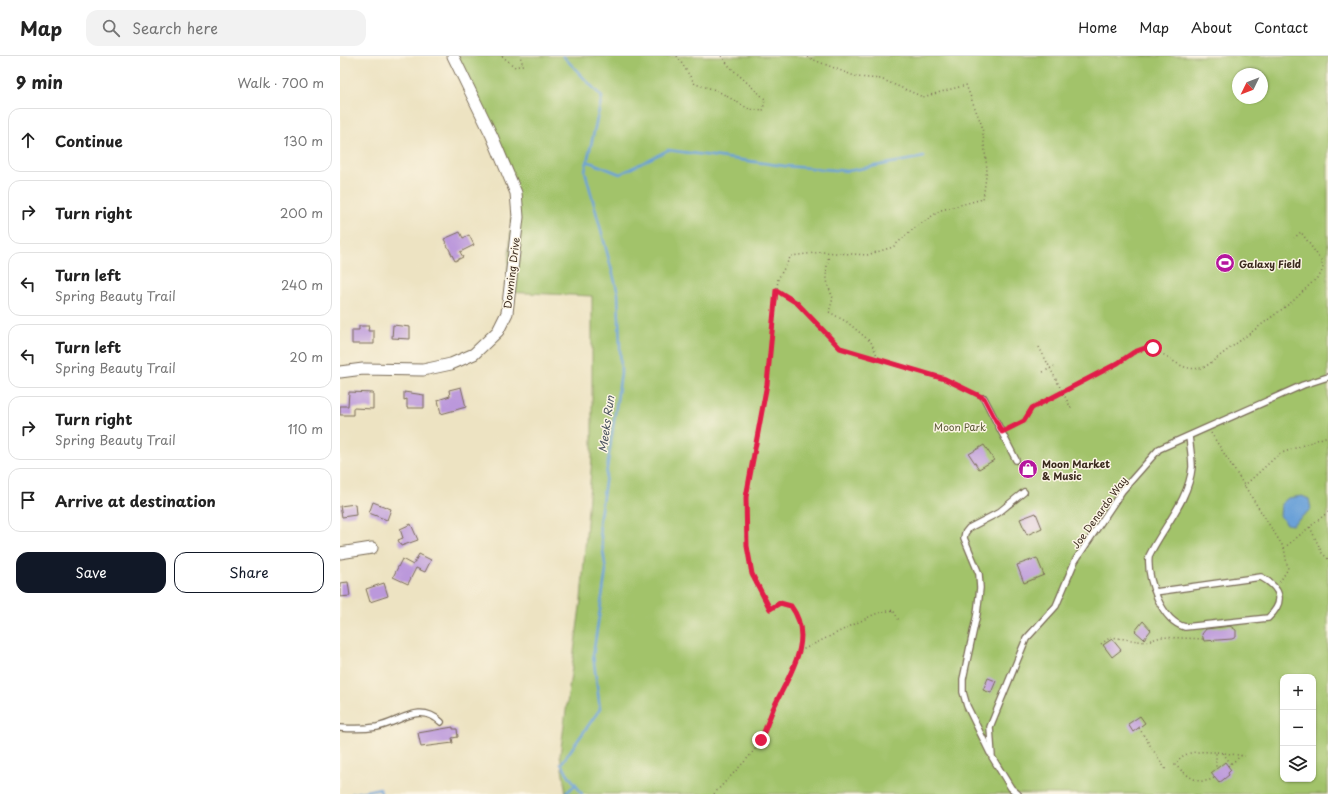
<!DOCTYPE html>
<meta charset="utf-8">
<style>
body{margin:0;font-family:"Playpen Sans",sans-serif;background:#f2f2f2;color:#222}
.controls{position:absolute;right:12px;bottom:12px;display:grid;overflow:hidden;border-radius:8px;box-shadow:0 1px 3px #0004}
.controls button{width:36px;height:36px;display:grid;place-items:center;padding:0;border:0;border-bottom:1px solid #e0e0e0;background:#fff;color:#222;font:20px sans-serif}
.compass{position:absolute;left:892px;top:12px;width:36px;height:36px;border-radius:50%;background:#fff;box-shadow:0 1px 3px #0004;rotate:227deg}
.stop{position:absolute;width:12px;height:12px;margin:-9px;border:3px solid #e11d48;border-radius:50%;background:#fff}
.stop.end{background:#e11d48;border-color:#fff;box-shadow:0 1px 4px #0008}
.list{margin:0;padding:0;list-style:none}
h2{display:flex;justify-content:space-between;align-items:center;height:52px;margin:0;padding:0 16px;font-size:17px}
h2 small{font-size:13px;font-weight:400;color:#767676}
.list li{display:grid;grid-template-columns:26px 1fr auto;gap:12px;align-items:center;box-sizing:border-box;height:64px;margin:0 8px 8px;padding:0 8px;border:1px solid #e0e0e0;border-radius:12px}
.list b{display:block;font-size:15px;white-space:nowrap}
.list p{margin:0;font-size:13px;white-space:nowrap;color:#767676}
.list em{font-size:13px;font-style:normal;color:#767676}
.actions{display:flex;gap:8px;padding:12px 16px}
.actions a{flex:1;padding:9px 0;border:1px solid #111827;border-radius:12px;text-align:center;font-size:14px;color:#111827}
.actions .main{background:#111827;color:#fff}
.icon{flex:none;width:22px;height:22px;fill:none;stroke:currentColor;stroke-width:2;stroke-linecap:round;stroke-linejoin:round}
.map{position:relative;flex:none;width:988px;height:738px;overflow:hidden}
header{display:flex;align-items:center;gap:24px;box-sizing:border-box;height:56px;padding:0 20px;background:#fff;border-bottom:1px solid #e0e0e0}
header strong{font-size:19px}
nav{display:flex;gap:22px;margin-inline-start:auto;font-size:14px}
.search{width:280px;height:36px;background:#f2f2f2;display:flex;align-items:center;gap:10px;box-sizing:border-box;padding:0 14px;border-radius:12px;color:#767676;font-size:15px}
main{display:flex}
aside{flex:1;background:#fff}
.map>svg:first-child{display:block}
</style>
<header>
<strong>Map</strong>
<div class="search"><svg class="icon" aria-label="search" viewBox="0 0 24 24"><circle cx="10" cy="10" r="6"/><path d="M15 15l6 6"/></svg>Search here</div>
<nav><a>Home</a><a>Map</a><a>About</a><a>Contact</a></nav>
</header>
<main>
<aside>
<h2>9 min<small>Walk · 700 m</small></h2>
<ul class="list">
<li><svg class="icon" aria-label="ahead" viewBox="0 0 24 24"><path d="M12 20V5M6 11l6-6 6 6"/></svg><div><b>Continue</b></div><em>130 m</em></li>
<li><svg class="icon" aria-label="right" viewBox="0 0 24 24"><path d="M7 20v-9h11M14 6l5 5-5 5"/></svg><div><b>Turn right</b></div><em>200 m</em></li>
<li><svg class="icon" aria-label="left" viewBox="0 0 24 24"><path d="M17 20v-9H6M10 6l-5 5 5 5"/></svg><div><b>Turn left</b><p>Spring Beauty Trail</p></div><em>240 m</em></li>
<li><svg class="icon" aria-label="left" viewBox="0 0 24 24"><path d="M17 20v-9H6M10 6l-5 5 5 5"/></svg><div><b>Turn left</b><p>Spring Beauty Trail</p></div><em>20 m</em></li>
<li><svg class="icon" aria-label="right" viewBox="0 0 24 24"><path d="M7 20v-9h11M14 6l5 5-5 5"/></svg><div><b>Turn right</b><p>Spring Beauty Trail</p></div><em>110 m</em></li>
<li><svg class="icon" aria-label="arrive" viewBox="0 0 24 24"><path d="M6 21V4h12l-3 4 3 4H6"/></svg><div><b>Arrive at destination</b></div></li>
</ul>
<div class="actions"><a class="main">Save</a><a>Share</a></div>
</aside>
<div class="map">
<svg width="988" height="738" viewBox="0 0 988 738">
<rect width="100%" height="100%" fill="#fcf5e5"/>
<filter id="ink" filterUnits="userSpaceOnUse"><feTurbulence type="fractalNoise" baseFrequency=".025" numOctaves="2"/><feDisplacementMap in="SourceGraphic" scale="8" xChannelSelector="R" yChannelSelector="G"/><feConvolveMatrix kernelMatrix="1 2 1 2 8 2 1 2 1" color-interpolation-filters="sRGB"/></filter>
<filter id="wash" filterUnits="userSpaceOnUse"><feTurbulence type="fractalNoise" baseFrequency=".012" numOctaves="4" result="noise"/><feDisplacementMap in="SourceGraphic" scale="16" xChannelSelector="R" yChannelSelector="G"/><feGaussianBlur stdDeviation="0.9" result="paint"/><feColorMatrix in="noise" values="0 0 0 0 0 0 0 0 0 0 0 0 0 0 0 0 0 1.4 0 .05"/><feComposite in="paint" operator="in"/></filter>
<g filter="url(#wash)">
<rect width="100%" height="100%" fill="#ede3c2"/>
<path fill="#a2c36b" stroke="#6e7644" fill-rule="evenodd" d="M108,0H988V738H226L220,699L241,544L252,401V240L166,236L175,125ZM898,18H922V42H898ZM943,621H973V723H943Z"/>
<path fill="#6aa1d8" stroke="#52667b" d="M962,440L969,443L971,453L952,469L947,468L940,460L941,448L948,442Z"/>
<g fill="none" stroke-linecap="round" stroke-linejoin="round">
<path stroke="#6aa1d8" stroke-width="2.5" d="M223,0L262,41L245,115L278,237L281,317L259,467L266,515L253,599L260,653L221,708L242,738
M247,105L280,118L328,94L445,110L508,115L584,101
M12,738L40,732L41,738
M225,738L236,728"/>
</g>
<g id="blocks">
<path fill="#bb98db" d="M120,176L123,182L129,179L134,189L120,196L123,201L115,205L104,183Z
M53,269L70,271V283L52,282Z
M19,270H29L28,275H34V288H12V274H19Z
M121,331L126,351L101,358L98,344L110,340L109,334Z
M9,336L33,337V353L13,352V359H0V350H8Z
M64,336L84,339V352H67V343L64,344Z
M644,389L654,404L639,413L629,398Z
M33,446L51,453L47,464L29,457Z
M15,448L16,459L2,461L0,450Z
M696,457L702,472L687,479L680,463Z
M71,468L78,484L61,490L58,484L63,482L60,473Z
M79,498L91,504L85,516L76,512L68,528L53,521L62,503L73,509Z
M697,502L704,519L684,527L677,509Z
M8,526L10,540L0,541V527Z
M44,527L48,540L30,546L26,533Z
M803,565L811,574L804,583L795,575Z
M890,570L896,574V581L892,583L864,585L862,578L866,573Z
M772,583L781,594L772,601L763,589Z
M648,622L656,625L651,637L643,634Z
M800,660L805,667L793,676L788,668Z
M113,671V673H117L118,681L112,682L113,687L81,691L78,677Z
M885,706L891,714L888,717L889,719L879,727L871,717Z"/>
</g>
</g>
<g filter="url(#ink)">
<use href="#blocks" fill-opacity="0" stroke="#796b57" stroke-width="1"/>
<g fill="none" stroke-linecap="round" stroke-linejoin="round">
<defs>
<path id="service" d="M644,342L676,404
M815,536L921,521C941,532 946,545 928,562L845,571C821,565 807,523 809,500C823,471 849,444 852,411C852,401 850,390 849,380
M0,672C13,673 25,673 37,671C61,666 79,646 101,666
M650,697L627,650L623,636V623L637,558L640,532L639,518L624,482L625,477L629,472L658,457L684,436
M678,738L671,732L652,701L650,671L686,583L716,550L735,505L782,435L819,393L963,329L988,321"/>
<path id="minor" d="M0,316L23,313L83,314L111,308L134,298L158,275L167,257L178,161L176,137L152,80L113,0
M0,497L32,492"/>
</defs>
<use href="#service" stroke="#796b57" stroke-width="8"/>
<use href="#minor" stroke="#796b57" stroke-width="13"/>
<path stroke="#796b57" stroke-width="1.5" stroke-dasharray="1 3" stroke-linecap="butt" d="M162,0L175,11L183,9L180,0
M337,0L355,28L376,34L409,53L423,55L425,43L390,11L381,0
M489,198L486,216L488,230L493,242L489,256L507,266L531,286L539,304
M436,234L457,247L500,292L605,323L638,339
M699,291L732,354
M703,316L717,309
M669,373L684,365L692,352L805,292C829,294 837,319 865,311L953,245L981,218L983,211L981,204L961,176L954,182
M871,377L944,492L948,513L939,527
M904,430L939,398L988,380
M970,471L982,497L988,503
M944,492L988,456
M761,588L771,581L805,586L821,581L863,583
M460,595L535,558L553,554L560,566
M799,672L826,714
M877,696L905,700
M883,697L891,708
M888,710L902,699
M874,722C858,731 847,719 835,709C843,693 861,696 876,696V713
M374,738C389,721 408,704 421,685C427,677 428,664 433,654C447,620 477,585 451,550L440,547L430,553L411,519L407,490L406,441L427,328L438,223L451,200L482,196L527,199L553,191L573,173L601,154L643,143L647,113L642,70L626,29L583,41L541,23L517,21L464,0"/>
<use href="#service" stroke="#fff" stroke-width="5.5"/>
<use href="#minor" stroke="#fff" stroke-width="11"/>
</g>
</g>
<g fill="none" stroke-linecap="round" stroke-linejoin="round" filter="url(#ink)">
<path stroke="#e11d48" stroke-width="5" d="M421,684C425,674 429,663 433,653C448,620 476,584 451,550L440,547L430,553L412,518L407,490L406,441L427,328L436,234L457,247L500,292L605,323L644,342L662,376L684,365L692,352L778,307L794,296L805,292H813"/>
</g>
<defs>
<symbol id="stadium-disc" viewBox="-11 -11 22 22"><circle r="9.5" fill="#b5179e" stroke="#fcf5e5"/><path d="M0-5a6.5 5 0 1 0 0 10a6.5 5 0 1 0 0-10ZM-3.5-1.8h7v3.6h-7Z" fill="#fff"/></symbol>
<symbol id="shop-disc" viewBox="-11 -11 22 22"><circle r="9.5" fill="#b5179e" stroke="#fcf5e5"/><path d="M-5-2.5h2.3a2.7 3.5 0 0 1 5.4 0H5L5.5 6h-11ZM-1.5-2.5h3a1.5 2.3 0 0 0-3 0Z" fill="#fff"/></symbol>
</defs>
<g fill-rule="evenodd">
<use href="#stadium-disc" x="874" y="196" width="22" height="22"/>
<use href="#shop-disc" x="677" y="402" width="22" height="22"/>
</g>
<g text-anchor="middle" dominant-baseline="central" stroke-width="3" stroke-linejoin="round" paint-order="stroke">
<g font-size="10" font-weight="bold" fill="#3b2a1e" stroke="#fcf5e5" text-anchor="start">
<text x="899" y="207">Galaxy Field</text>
<text x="702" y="407">Moon Market<tspan x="702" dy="12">&amp; Music</tspan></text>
</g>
<g font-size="10" fill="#3b2a1e" stroke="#fcf5e5">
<text transform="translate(171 217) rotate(-83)">Downing Drive</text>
<text transform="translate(759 456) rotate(-54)">Joe Denardo Way</text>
</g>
<g font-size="10" fill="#5a5835" stroke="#fcf5e5">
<text x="620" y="370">Moon Park</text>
</g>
<g font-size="11" font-style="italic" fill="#4b545f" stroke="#fcf5e5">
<text transform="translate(266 368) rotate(-82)">Meeks Run</text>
</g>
</g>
</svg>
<div class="controls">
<button>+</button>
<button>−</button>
<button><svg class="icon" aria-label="layers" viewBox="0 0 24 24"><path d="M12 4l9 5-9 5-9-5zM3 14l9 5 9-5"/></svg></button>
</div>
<svg class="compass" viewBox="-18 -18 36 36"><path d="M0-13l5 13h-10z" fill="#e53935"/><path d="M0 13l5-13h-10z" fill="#767676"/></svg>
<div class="stop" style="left:813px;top:292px"></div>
<div class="stop end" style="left:421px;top:684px"></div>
</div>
</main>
